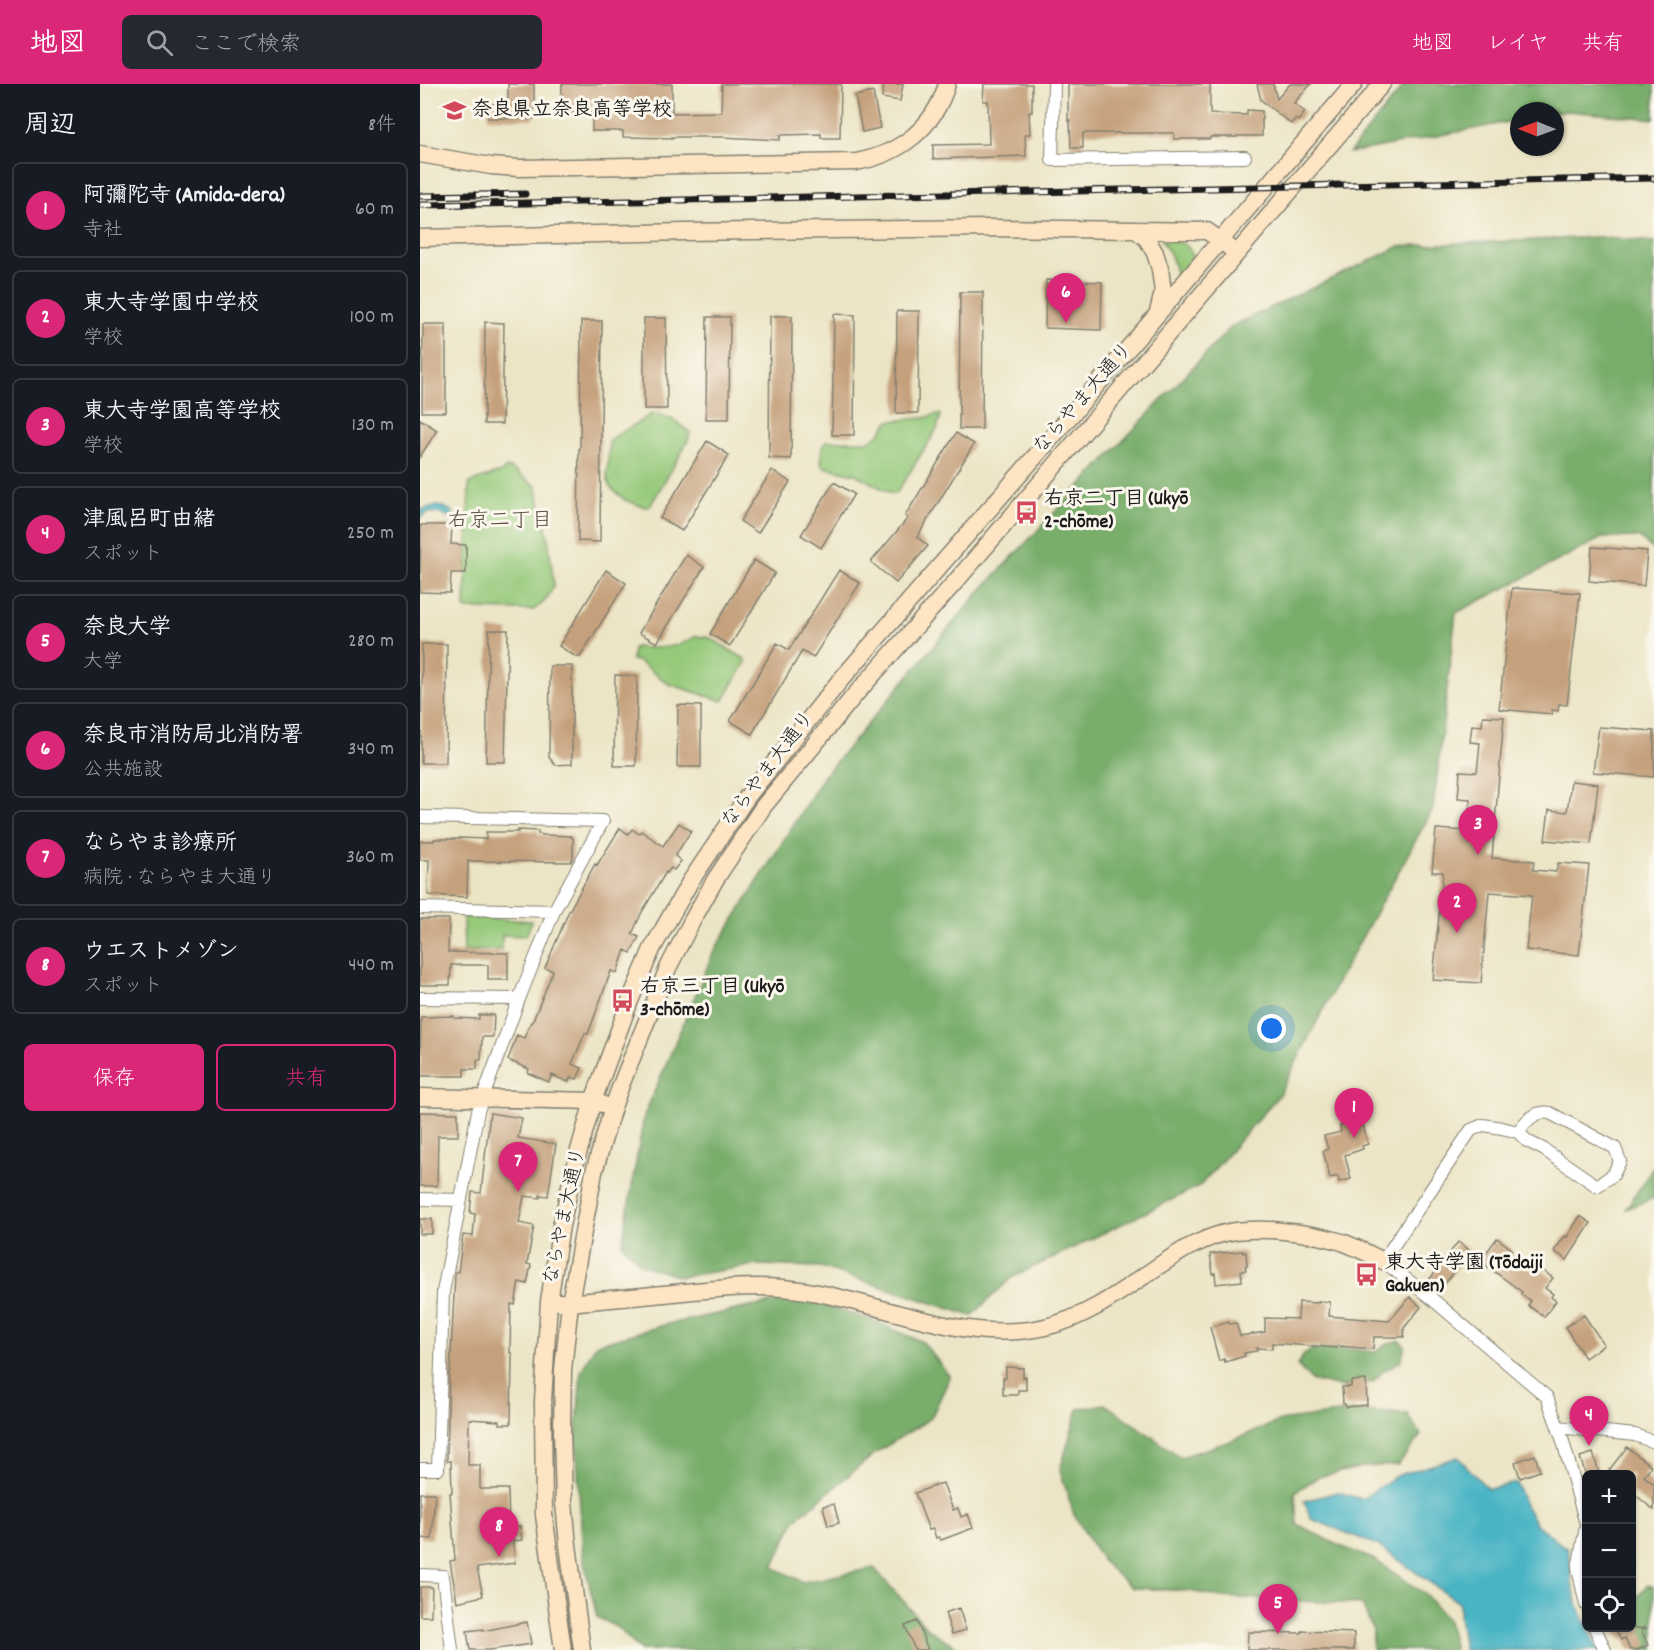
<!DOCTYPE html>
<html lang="ja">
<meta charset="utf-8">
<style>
body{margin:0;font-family:Dekko,"Klee One",sans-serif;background:#242831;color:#f1f3f6}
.controls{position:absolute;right:18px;bottom:18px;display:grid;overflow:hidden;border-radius:9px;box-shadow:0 2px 4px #0004}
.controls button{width:54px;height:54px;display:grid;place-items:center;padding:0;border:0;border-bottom:2px solid #363941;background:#171b24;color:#f1f3f6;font:30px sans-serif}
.compass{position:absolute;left:1090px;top:18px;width:54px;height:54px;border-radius:50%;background:#171b24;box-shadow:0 2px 4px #0004;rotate:271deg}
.you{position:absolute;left:852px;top:945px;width:21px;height:21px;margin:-15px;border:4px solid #fff;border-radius:50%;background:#1a73e8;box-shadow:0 0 0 9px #1a73e833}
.badge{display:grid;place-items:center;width:39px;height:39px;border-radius:50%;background:#db2777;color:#fff;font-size:20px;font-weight:700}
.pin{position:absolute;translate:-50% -50px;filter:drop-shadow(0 2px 3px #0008)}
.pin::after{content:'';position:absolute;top:32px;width:21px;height:18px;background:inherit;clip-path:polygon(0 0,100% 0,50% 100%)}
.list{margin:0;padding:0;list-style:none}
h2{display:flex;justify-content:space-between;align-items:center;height:78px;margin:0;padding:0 24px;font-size:26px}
h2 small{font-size:20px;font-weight:400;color:#9ea1a6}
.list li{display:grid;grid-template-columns:39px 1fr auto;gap:18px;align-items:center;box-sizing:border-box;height:96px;margin:0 12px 12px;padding:0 12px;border:2px solid #363941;border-radius:9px}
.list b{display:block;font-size:22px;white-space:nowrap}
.list p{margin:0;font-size:20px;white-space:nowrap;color:#9ea1a6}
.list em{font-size:20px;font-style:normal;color:#9ea1a6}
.actions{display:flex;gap:12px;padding:18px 24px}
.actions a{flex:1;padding:14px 0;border:2px solid #db2777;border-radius:9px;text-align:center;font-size:21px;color:#db2777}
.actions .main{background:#db2777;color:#fff}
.icon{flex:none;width:33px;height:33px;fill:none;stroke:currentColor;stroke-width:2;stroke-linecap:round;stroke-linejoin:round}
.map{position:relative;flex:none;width:1234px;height:1566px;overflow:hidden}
header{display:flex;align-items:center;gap:36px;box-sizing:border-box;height:84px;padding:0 30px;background:#db2777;color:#fff}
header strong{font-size:28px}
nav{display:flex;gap:33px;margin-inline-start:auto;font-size:21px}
.search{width:420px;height:54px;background:#242831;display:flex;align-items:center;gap:15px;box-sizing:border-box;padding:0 21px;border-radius:9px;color:#9ea1a6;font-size:22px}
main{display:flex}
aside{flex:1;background:#171b24}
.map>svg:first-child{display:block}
</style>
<header>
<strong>地図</strong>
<div class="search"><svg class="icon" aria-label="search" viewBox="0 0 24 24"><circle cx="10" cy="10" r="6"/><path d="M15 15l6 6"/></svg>ここで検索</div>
<nav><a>地図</a><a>レイヤ</a><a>共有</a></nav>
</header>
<main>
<aside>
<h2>周辺<small>8件</small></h2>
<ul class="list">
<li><span class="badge">1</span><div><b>阿彌陀寺 (Amida-dera)</b><p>寺社</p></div><em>60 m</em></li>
<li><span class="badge">2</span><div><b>東大寺学園中学校</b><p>学校</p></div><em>100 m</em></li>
<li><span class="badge">3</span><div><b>東大寺学園高等学校</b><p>学校</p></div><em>130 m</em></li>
<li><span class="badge">4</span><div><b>津風呂町由緒</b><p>スポット</p></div><em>250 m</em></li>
<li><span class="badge">5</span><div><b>奈良大学</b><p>大学</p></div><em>280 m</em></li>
<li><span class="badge">6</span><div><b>奈良市消防局北消防署</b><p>公共施設</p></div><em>340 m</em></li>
<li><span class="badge">7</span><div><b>ならやま診療所</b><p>病院 · ならやま大通り</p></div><em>360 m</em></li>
<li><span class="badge">8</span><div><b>ウエストメゾン</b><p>スポット</p></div><em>440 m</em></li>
</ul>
<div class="actions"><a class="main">保存</a><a>共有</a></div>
</aside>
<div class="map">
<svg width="1234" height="1566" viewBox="0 0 1234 1566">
<rect width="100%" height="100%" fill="#fbf7ec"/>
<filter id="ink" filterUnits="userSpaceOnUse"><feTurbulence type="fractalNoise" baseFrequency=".0167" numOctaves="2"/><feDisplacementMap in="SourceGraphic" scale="12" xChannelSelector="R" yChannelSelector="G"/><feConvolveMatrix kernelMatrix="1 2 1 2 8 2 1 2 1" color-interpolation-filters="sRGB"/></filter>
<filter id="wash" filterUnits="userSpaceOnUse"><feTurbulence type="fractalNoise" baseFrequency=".008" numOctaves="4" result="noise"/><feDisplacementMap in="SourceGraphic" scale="24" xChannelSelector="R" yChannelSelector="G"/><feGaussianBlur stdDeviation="1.35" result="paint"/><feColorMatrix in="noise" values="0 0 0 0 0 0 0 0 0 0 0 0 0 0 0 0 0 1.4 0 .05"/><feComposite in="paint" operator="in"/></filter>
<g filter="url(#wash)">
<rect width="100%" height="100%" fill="#ebe4c5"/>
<path fill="#96c97a" stroke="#59724b" stroke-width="1.5" d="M741,156C753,157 767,156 771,169C772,174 772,175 770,179C768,185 762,190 758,195L751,171Z
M232,330C245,330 261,339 270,349L267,359L230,422L225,423L205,416L190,403L187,393L189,360L190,356L194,353Z
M518,330L521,331L517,345L476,410H472L435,390L404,383L401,379L402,363L406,357H449L458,351L469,337L504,334Z
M87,384H90L116,402L128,453L134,501L129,511L122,520L113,526L45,525L49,399L81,388Z
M276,552L290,554L325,575L326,578L303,617L249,600L218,577L212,576L213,565L215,563C236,565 258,565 276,552Z
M43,833L112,837L106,852L82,851V866L44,867Z"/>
<path fill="#78ad6a" stroke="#4a6443" stroke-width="1.5" d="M985,0H1234V35L1147,27L1135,29V27H1099V36L929,69Z
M1179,153L1234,158V466L1218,453L1182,454L1036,529L1013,725L919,895L859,1011L780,1102L591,1194L552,1232L401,1183L336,1181L260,1193L222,1181L202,1160L224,1032L294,867L404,692L560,507L812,242L980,162Z
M1234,1082V1114L1206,1125Z
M380,1213L454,1237L503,1258L530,1293L511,1334L457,1368L375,1436L353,1483L383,1498L454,1484L508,1545L542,1566H220L198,1544L177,1533L163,1474L156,1354L161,1287L176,1260L248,1240Z
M979,1256L985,1262L981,1277L963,1287L953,1298L920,1303L891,1296L877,1281L883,1272L892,1265H929L954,1268L966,1261Z
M685,1320L761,1373L808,1358L860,1337L933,1327L987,1330L1001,1351L978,1381L943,1383L898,1393L875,1408L877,1440L913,1459L955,1476L1005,1510L1028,1537L1035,1566H952L953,1547L942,1520L800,1513L770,1507L712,1504L683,1478L654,1431L640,1386L658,1325Z
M1227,1501L1234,1503V1566H1219L1205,1544H1212V1520Z"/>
<path fill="#48b4c4" stroke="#326870" stroke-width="1.5" d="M14,422L24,423L33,428V431L28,433C18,428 10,426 0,434V426Z
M1038,1373L1068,1405L1096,1399L1106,1423L1116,1440L1147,1465L1151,1479L1152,1499L1158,1522L1178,1566H1044L1039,1533V1519L957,1461L891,1435L884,1417L918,1408L942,1415L976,1392Z"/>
<g id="blocks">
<path fill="#c5a07c" d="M88,0H114V35L68,34V20H88Z
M142,0H252V29L301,28L302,0H421L420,54H401V50L360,51V56L301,53H252V54L203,53V47H172V29H141Z
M464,0H483L480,17L462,14Z
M564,0H612V28H609L610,50H605L606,72L513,75V61L569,60L568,17H563Z
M648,0H790V30L827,31V26L842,27V52H817V53H790V55H754V49H663V64H651L650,36L648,37Z
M837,0H853L857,15L870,0H891L874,19L885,28L878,37L875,35L871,40L841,16Z
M453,8L460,44L442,48L435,12Z
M626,196L682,198L681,246L625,244Z
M540,208H563L562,345H539Z
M477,227H499L498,329H476Z
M414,230L435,231L434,351H412Z
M350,232H372L371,375L349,374Z
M287,233H310L309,335H286Z
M224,234H246L247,325H224Z
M161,237H182L180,458L158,457L159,365H160Z
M65,238L84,239L82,340H64Z
M3,240H26V328H2Z
M0,335L17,346L0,373Z
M536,349L554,360L497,453L508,462L476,499L451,478L488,434L485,432Z
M287,357L309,371L262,447L240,434Z
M352,386L370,398L338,449L320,437Z
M414,398L434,410L401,464L381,451Z
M1,441H32L31,460L46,461V489H31L30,509L0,508Z
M1172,463L1227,467L1224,502L1169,497Z
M266,471L284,483L237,559L219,549Z
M334,476L355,489L310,562L290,550Z
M186,486L206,499L160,573H156L139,562Z
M419,486L440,499L393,574L382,567L332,650L310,637L357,559L369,566Z
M1092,504L1160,509L1147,621L1139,620L1138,627L1132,626V630L1079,625Z
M69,546H88L85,678H66Z
M2,560H27L26,679H1Z
M130,582H152V680L135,681L129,673Z
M195,591L217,592L216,682H194Z
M258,621L281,622V683H257Z
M1063,632L1084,633L1072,774L1114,777L1113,786L1136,788L1138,779L1169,781L1159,871L1106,866L1112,811L1069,808L1061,899L1013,896L1023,788H1012L1016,745L1048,747L1050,715L1038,714L1040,687L1057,688L1060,659L1050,658L1052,641L1062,642Z
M1179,643L1234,647V693L1173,688Z
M1151,697L1178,700L1171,760L1125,756L1129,726L1147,728Z
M259,739L271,747L255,772L261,777L254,786L251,784L247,789L246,788L222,828L212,850L219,853L211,869L205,866L197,889L191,887L168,950L165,949L152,980L162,984L157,995L151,993L148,998L132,991L129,998L108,989L109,985L88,976L97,951L104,954L111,938L112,939L133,887L125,884L148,829L175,780L177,781L200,744L208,750L212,745L219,750L221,747L243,762Z
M98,746L118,747V750L124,751L151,752V753L153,754V774L151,778L48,777L47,813L8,811L9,776H0V757H14V755H39V754L66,755V748H98Z
M0,835H29L28,868L88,869V896H68V881H31L30,901H0Z
M59,931H74L73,953H62L61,976H57V985H44V992H0L1,933L34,932V934L59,935Z
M0,1028L38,1029V1052H18L17,1102H0Z
M70,1029L102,1034L98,1054L136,1060L128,1112L120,1111V1114L104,1112L99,1139L114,1142L107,1180L111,1181L107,1200L99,1198L95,1221L91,1220L90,1269H92L91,1340H80V1337L49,1335L48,1381H60V1405H88L89,1444L100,1442L102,1456L93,1457L95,1479L57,1484L63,1512L37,1518L30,1477L35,1476L30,1409H32L31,1377H27L29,1288H30L35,1191V1188H38L43,1151L53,1152L55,1130L50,1129L52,1108L61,1109Z
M938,1034L939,1037H942L948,1060L942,1062L943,1065L925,1071L931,1095L919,1098L918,1092L910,1094L903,1067L908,1065L904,1052L921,1048L920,1042L922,1041L921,1038Z
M1160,1132L1171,1139L1147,1176L1134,1167L1145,1152L1147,1153Z
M0,1135H12V1150H0Z
M1077,1154L1092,1165L1089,1169L1116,1189L1118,1186L1121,1188L1122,1186L1133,1194L1125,1204L1133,1210L1131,1213L1136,1217L1124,1233L1108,1221L1111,1217L1101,1210L1102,1208L1060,1177Z
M1038,1158L1050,1167L1021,1205L1009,1196Z
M823,1167V1169L826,1168L827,1182H825L826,1186L821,1187L822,1197L796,1200L795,1189L793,1190L790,1170Z
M990,1213L1001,1223L984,1244V1253H954L953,1265L918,1262L917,1264L852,1259V1265L836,1264L837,1267L824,1269L825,1272L805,1278L804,1275L799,1277L790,1243L809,1238V1240L816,1239L820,1252L845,1248V1234L878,1235L879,1218L898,1219V1217L910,1218L909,1232L969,1237Z
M1164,1231L1184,1261L1165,1274L1145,1243Z
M586,1283L603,1284V1293L606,1292V1306H598V1311H583V1294H586Z
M946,1296L947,1321L926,1323L925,1320H923L922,1303H931V1297Z
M1207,1363L1231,1382L1224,1392L1234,1400V1426L1212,1408V1390H1186Z
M1173,1369L1179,1389L1167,1390L1166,1392L1160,1373Z
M1115,1371L1120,1387L1100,1394L1095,1378Z
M523,1399L533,1426L538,1424L541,1433L548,1430L553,1444L521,1456L519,1453L516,1454L513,1445L509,1446L495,1409Z
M0,1409H15L12,1455L0,1454Z
M414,1420L419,1439L408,1442L403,1422Z
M0,1503H12L11,1532H0Z
M539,1524L546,1546L532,1550L525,1529Z
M497,1537L508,1566H495L485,1542Z
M107,1538L111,1560L70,1566H50L47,1547L63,1545V1547Z
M1195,1544H1227L1221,1546L1228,1561L1218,1566H1210L1205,1554L1201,1556Z
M882,1547L934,1549V1566H827L828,1548L882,1549Z"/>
</g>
</g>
<g filter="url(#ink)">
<use href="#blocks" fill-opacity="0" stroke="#848070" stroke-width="1.5"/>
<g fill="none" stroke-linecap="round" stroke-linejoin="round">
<defs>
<path id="street" d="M634,0L632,76L825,73
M0,733L183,737L134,827L99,915L58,1027L23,1208L18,1385H0
M0,824L134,827
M0,914L99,915
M1098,1048C1105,1038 1115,1026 1130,1029L1195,1064L1200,1077L1193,1091L1177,1102L1123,1065L1107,1057L1098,1048L1082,1044L1063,1041L1051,1046L963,1177L1011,1214L1127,1313L1142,1354L1166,1440
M0,1115L41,1116
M1138,1343L1215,1351L1234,1358
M1166,1442L1158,1484L1166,1521
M0,1491L23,1492L32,1566
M1175,1544L1185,1566"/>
<path id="secondary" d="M0,70L71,82L99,84L436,78C480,70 514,44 527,0
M716,146L727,155L735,169L740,185L743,208L738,228
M0,154L265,148L570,144L787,147L809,163
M0,1013L173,1017L182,1020
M139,1218L150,1219C187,1215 225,1212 263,1208C296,1205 329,1201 363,1204C450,1211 538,1263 625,1243C679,1231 720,1191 767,1164C778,1159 789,1153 801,1150C834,1141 889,1148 922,1158C936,1163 949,1170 963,1177
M143,1566L124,1431L123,1317L129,1217L141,1142L154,1084L173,1017L209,919L232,865L270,798L327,713L418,599L653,329L934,0
M162,1566L148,1461L144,1419L142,1347L143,1286L150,1219L174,1088L193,1023L201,1001L248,884L272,837L295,796L343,723L434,612L537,496L962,0"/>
</defs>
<use href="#street" stroke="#848070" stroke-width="14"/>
<use href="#secondary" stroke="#848070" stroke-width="19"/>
<use href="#street" stroke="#fff" stroke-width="12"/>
<use href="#secondary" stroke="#fde5c4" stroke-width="16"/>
<defs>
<path id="rail" d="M0,112L105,110
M0,121L263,116L1234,94"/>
</defs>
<use href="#rail" stroke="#1c1c1c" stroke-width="7"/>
<use href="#rail" stroke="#fbf7ec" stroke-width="4.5" stroke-dasharray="14" stroke-linecap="butt"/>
</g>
</g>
<defs>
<symbol id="school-bare" viewBox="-9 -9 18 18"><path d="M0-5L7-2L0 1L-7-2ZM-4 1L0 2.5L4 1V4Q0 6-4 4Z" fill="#d1495b" stroke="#fbf7ec" stroke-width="2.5" paint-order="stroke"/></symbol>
<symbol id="bus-bare" viewBox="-9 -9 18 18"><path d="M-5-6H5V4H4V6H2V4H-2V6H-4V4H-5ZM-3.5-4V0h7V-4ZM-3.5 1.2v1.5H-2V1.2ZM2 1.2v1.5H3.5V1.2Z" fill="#d1495b" stroke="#fbf7ec" stroke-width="2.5" paint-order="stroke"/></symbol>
</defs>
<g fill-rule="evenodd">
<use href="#school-bare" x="18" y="10" width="33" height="33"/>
<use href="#bus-bare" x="590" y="412" width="33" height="33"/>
<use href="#bus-bare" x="186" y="900" width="33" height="33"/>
<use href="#bus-bare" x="930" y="1174" width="33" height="33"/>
</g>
<g text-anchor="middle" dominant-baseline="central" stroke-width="6" stroke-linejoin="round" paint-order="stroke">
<g font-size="20" font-weight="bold" fill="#1c1c1c" stroke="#fbf7ec" text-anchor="start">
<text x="52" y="27">奈良県立奈良高等学校</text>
<text x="624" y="416">右京二丁目 (Ukyō<tspan x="624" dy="23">2-chōme)</tspan></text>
<text x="220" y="904">右京三丁目 (Ukyō<tspan x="220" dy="23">3-chōme)</tspan></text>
<text x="965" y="1180">東大寺学園 (Tōdaiji<tspan x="965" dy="23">Gakuen)</tspan></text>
</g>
<g font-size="20" fill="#1c1c1c" stroke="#fbf7ec">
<text transform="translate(664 315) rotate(-49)">ならやま大通り</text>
<text transform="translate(349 686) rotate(-53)">ならやま大通り</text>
<text transform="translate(146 1132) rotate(-78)">ならやま大通り</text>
</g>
<g font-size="21" fill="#574a3e" stroke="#fbf7ec">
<text x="80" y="438">右京二丁目</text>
</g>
</g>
</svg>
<div class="controls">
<button>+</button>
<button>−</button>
<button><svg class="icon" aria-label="locate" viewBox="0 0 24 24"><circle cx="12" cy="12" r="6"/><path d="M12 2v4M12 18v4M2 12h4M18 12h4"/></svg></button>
</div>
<svg class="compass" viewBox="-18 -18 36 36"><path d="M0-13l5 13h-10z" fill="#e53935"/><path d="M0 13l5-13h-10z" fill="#9ea1a6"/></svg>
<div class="you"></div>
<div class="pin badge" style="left:934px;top:1054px">1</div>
<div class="pin badge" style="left:1037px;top:849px">2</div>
<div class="pin badge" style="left:1058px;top:771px">3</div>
<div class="pin badge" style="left:1169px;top:1362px">4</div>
<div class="pin badge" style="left:858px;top:1550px">5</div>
<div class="pin badge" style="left:646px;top:239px">6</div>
<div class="pin badge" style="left:98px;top:1108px">7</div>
<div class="pin badge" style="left:79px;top:1473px">8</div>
</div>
</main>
